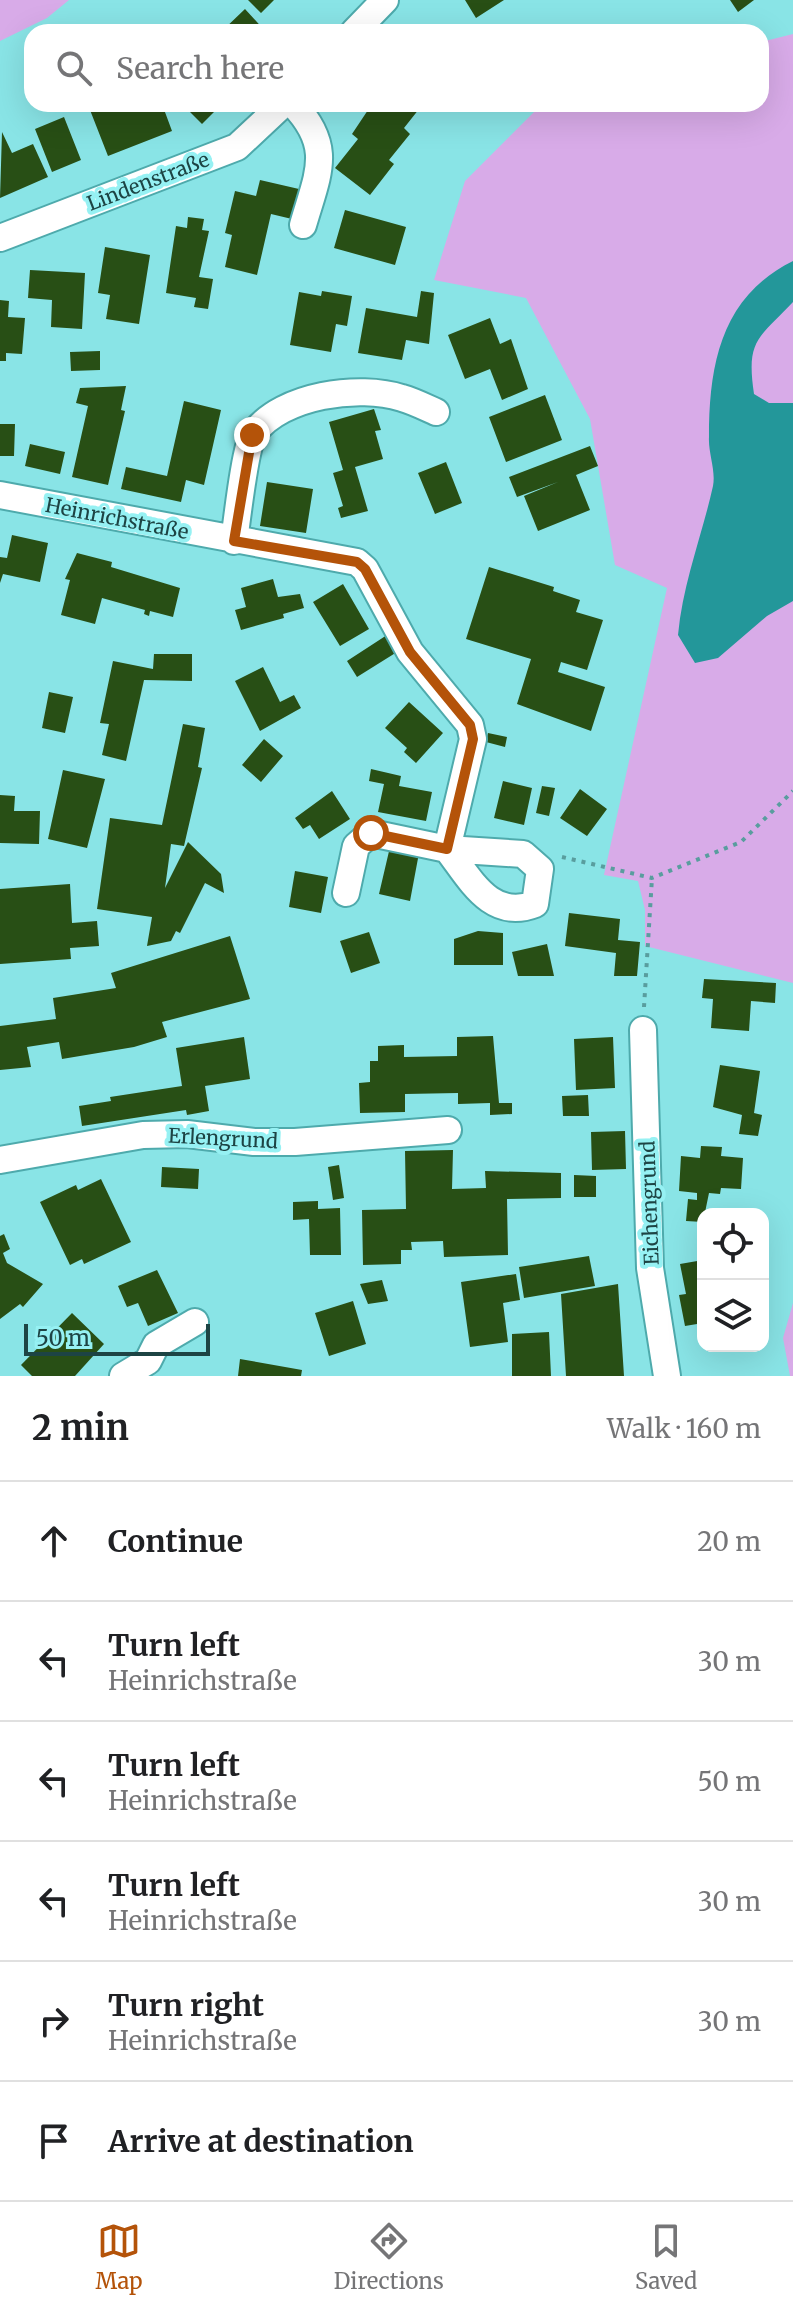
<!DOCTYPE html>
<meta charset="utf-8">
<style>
body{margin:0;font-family:Merriweather,serif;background:#f2f2f2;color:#202124}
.controls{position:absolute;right:24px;bottom:24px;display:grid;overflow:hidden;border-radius:16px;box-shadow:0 8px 32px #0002}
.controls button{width:72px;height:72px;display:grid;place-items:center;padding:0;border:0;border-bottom:2px solid #e0e0e0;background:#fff;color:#202124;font:40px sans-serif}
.scale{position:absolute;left:24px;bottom:20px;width:186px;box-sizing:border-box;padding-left:8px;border:4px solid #1d4444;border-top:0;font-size:22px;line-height:28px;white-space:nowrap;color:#1d4444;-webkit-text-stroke:6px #96f1f3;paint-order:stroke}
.stop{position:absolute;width:24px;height:24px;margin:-18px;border:6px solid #b45309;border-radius:50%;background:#fff}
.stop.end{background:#b45309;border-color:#fff;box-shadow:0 2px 8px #0008}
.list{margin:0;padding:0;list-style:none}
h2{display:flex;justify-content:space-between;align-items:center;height:104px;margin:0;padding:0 32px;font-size:34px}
h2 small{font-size:26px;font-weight:400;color:#757577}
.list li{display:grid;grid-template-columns:52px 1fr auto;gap:24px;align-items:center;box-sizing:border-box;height:120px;padding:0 32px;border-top:2px solid #e0e0e0}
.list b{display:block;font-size:30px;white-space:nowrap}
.list p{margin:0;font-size:26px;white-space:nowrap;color:#757577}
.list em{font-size:26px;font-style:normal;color:#757577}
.icon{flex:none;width:44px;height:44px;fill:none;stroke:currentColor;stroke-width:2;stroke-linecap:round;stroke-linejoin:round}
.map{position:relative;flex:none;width:793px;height:1376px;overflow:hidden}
.search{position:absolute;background:#fff;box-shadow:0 8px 32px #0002;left:24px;right:24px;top:24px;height:88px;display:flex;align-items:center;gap:20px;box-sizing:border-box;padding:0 28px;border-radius:24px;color:#757577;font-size:30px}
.sheet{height:824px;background:#fff}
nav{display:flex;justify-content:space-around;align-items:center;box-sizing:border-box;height:112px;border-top:2px solid #e0e0e0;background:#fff;font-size:22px;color:#757577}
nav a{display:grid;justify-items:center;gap:4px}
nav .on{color:#b45309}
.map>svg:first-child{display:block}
</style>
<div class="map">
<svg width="793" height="1376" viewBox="0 0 793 1376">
<rect width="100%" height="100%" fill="#89e4e6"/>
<path fill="#d8abe8" d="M0,0H69L47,18L0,41Z
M793,34V983L645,946V910L638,881L604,875L667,588L615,565L590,419L526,298L434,280L465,181L542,104H761V42Z
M793,1303V1376H790L783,1338Z"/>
<path fill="#23979a" d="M793,261V302C758,339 746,340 754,394L769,403H793V601L767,616L718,658L695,663L678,635C683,582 702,536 713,486C716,470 708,453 709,437C709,363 722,296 793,261Z"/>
<path fill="#284f15" d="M248,0H274L261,13Z
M465,0H504L476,18Z
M730,0H754L738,12Z
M245,9L266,32H221Z
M107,104H162L172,131L108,156L90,110Z
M182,104H222L202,124Z
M372,104H423L404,128L410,134L389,160L394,164L370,195L335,168L358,139L352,134Z
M64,117L81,160L52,172L35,129Z
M2,132L12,153L33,144L48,177L0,198Z
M260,180L299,189L292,219L271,214L257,275L225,267L232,235L225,233L235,191L256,196Z
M345,210L406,227L395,265L334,248Z
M188,217L204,219L202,230L209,231L199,277L213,279L208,309L194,307L196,298L166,293L176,226L187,228Z
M105,247L150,255L139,324L106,319L110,295L98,293Z
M30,270L85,273L82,329L51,327L52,300L28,298Z
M322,291L352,296L347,326L336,324L331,352L290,345L299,292L321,296Z
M421,291L434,293L429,344L406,340L402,360L358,353L366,308L417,317Z
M0,300L9,301L8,317L25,318L22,354L6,353V361H0Z
M490,318L500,344L511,339L528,389L502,400L490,369L465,379L448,335Z
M100,351V370L71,371L70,352Z
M126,386L121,410L125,411L108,485L72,477L88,406L76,403L80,388Z
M545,395L562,440L506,462L489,417Z
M184,401L221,410L204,485L186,480L181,502L121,489L126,467L167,476Z
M374,409L381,430L375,431L383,459L355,467L368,511L341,518L338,508L343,506L333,473L343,470L329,422Z
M0,424H15L14,456H0Z
M30,444L65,452L60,474L25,466Z
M590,446L598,466L576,475L590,510L538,531L524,496L558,482L517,497L509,477Z
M446,462L462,503L435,514L418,473Z
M267,482L313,489L306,533L260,526Z
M12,535L48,543L40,582L3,574L0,583V557L7,558Z
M77,553L112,562L111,567L180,588L173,617L150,611L149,616L144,614L145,610L102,598L95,624L61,615L70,580L65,579Z
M489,567L554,587L553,591L580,600L576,612L603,620L587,670L561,662L558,672L605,687L591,731L517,704L531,659L466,639Z
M273,579L278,597L300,594L304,608L283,614L284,618L241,630L235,610L246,607L241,588Z
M343,584L369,629L340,646L313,602Z
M387,635L397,652L357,677L347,661Z
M154,654H192V681L144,680L126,761L102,755L109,724L100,723L113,661L153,669Z
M263,667L280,702L294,695L301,708L260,731L235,681Z
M49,692L73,697L65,733L42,728Z
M409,702L443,733L416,763L404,752L407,748L385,728Z
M183,724L205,728L198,767L202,768L184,846L171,844L165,888L188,842L221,874L224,893L205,883L180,933L176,931L171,941L147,946L152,917L97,909L110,818L162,825Z
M488,733L507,737L505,747L486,742Z
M264,739L283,756L261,782L242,765Z
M371,769L401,776L399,786L432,792L426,821L378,812L384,784L369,781Z
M63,770L105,779L87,848L48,839Z
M503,781L532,788L524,825L494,818Z
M542,786L555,788L549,816L536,813Z
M580,789L607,809L587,836L560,818Z
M332,791L350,819L319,839L310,825L303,829L295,818Z
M0,795L15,796L14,811H40L39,844L0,843Z
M390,847L419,853L410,901L379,894Z
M295,871L328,877L321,913L289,907Z
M70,884L72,923L97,921L99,946L70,948L71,959L0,964V889Z
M569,913L620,919L618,940L640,942L637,976H614L616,953L565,946Z
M478,931L503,933V965H454V939Z
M369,932L380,963L351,973L340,941Z
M230,936L250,999L162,1022L167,1037L134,1047L62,1059L59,1042L27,1047L31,1067L0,1070V1026L56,1019L53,998L116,988L111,973Z
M547,944L554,976H518L512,952Z
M704,979L776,983L775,1003L751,1001L749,1031L711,1028L713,999L702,998Z
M493,1036L499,1103H512V1114L490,1115V1103L458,1104V1093L405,1094V1112L360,1113L359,1083L370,1082V1061H378V1046L404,1045V1057L457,1056V1037Z
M244,1037L250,1079L205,1086L209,1111L187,1115L186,1110L82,1126L79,1106L111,1101L110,1097L182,1086L176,1048Z
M613,1037L615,1088L576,1090L574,1039Z
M720,1065L760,1071L754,1113L762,1115L758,1136L739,1134L742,1115L713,1107Z
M588,1095L589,1116H563L562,1096Z
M625,1131L626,1169L592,1170L591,1132Z
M701,1146L722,1147L721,1156L743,1158L741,1189L721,1188L720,1194L709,1193L703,1222L686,1221L688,1199L697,1200V1193L679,1191L681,1156L700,1158Z
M453,1150L452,1189L486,1188L485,1171L561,1173V1198L507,1199L508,1255L444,1257L443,1241L411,1242L412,1250H401V1264L363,1265L362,1210L406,1209L405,1151Z
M339,1165L344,1198L333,1200L328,1167Z
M162,1167L199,1169L198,1189L161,1187Z
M574,1175L596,1176V1197H574Z
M101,1179L131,1242L84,1264L82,1259L70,1265L40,1202L76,1185L78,1190Z
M318,1201V1209L340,1208L341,1255H310L309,1219L293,1220V1202Z
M4,1234L10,1249L3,1253L7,1263L43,1284L23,1307L20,1304L0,1319V1236Z
M589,1256L595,1286L524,1298L519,1267Z
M703,1260V1323L685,1326L679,1295L686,1294L680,1264Z
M157,1270L178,1313L148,1326L138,1303L127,1307L118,1286Z
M516,1274L520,1300L503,1303L508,1342L470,1347L461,1282Z
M382,1280L388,1301L368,1304L360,1284Z
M618,1284L624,1376H566L561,1294Z
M353,1301L366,1344L329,1356L315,1313Z
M72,1313L104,1344L75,1376H32L21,1365Z
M549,1332L551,1376H512V1334Z
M240,1359L302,1370L301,1376H238Z"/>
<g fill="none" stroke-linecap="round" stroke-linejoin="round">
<defs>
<path id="minor" d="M354,32L385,0
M293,104C334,147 318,173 303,225
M0,238L237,147L283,104
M0,495L357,562L365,569L410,652L470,725L473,739L447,849
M234,541C237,521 245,446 254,433C282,395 359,384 402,398C413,401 425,407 436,412
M346,893L356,846L371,833L447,849L523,854L540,869L535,904C491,921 471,880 447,849
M643,1030L650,1268L667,1376
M0,1160L143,1135L187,1134L254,1142H295L448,1130
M123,1376L148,1361L156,1345L195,1322"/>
</defs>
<use href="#minor" stroke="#4eaaac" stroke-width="30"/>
<path stroke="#599d9e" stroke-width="4" stroke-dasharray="4 6" stroke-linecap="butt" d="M562,857L652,878L741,842L793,791
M644,1007L652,878"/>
<use href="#minor" stroke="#fff" stroke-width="26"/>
</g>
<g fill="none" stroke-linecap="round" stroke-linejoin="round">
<path stroke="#b45309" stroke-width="10" d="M252,435L234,541L357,562L365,569L410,652L470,725L473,739L447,849L371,833"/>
</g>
<g text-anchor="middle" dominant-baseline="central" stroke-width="8" stroke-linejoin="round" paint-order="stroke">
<g font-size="20" fill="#1d4444" stroke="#96f1f3">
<text transform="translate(148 181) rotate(-21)">Lindenstraße</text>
<text transform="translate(117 518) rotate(11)">Heinrichstraße</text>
<text transform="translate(223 1138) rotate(3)">Erlengrund</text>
<text transform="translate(649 1203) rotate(-92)">Eichengrund</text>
</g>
</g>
</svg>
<div class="controls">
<button><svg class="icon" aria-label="locate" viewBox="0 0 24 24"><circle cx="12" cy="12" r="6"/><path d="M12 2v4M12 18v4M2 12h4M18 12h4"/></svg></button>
<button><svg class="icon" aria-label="layers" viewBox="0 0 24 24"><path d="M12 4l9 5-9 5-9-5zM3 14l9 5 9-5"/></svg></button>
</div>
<div class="scale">50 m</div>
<div class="stop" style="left:371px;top:833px"></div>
<div class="stop end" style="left:252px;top:435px"></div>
<div class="search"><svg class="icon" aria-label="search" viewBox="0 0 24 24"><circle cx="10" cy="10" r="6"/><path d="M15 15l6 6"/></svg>Search here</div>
</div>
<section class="sheet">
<h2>2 min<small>Walk · 160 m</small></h2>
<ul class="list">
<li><svg class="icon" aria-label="ahead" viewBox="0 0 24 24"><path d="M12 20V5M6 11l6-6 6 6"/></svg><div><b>Continue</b></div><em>20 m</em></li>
<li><svg class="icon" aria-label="left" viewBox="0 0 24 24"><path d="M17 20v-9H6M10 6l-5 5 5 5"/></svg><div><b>Turn left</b><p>Heinrichstraße</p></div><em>30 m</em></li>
<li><svg class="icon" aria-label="left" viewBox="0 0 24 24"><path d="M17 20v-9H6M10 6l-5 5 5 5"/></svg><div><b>Turn left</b><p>Heinrichstraße</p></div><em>50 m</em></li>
<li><svg class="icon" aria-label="left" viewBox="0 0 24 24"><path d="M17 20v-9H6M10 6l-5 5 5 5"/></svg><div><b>Turn left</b><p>Heinrichstraße</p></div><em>30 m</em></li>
<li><svg class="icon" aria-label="right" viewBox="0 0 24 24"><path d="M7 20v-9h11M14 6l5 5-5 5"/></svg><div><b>Turn right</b><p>Heinrichstraße</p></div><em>30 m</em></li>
<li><svg class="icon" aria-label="arrive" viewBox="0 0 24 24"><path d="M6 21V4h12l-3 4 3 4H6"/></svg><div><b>Arrive at destination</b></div></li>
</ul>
</section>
<nav>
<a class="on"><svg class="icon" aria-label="map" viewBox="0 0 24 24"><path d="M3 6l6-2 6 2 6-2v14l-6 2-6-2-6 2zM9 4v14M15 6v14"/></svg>Map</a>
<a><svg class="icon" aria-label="directions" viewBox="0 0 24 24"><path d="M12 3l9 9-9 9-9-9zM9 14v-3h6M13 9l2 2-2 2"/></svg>Directions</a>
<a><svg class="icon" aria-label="saved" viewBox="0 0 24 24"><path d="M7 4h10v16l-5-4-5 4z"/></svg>Saved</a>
</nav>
